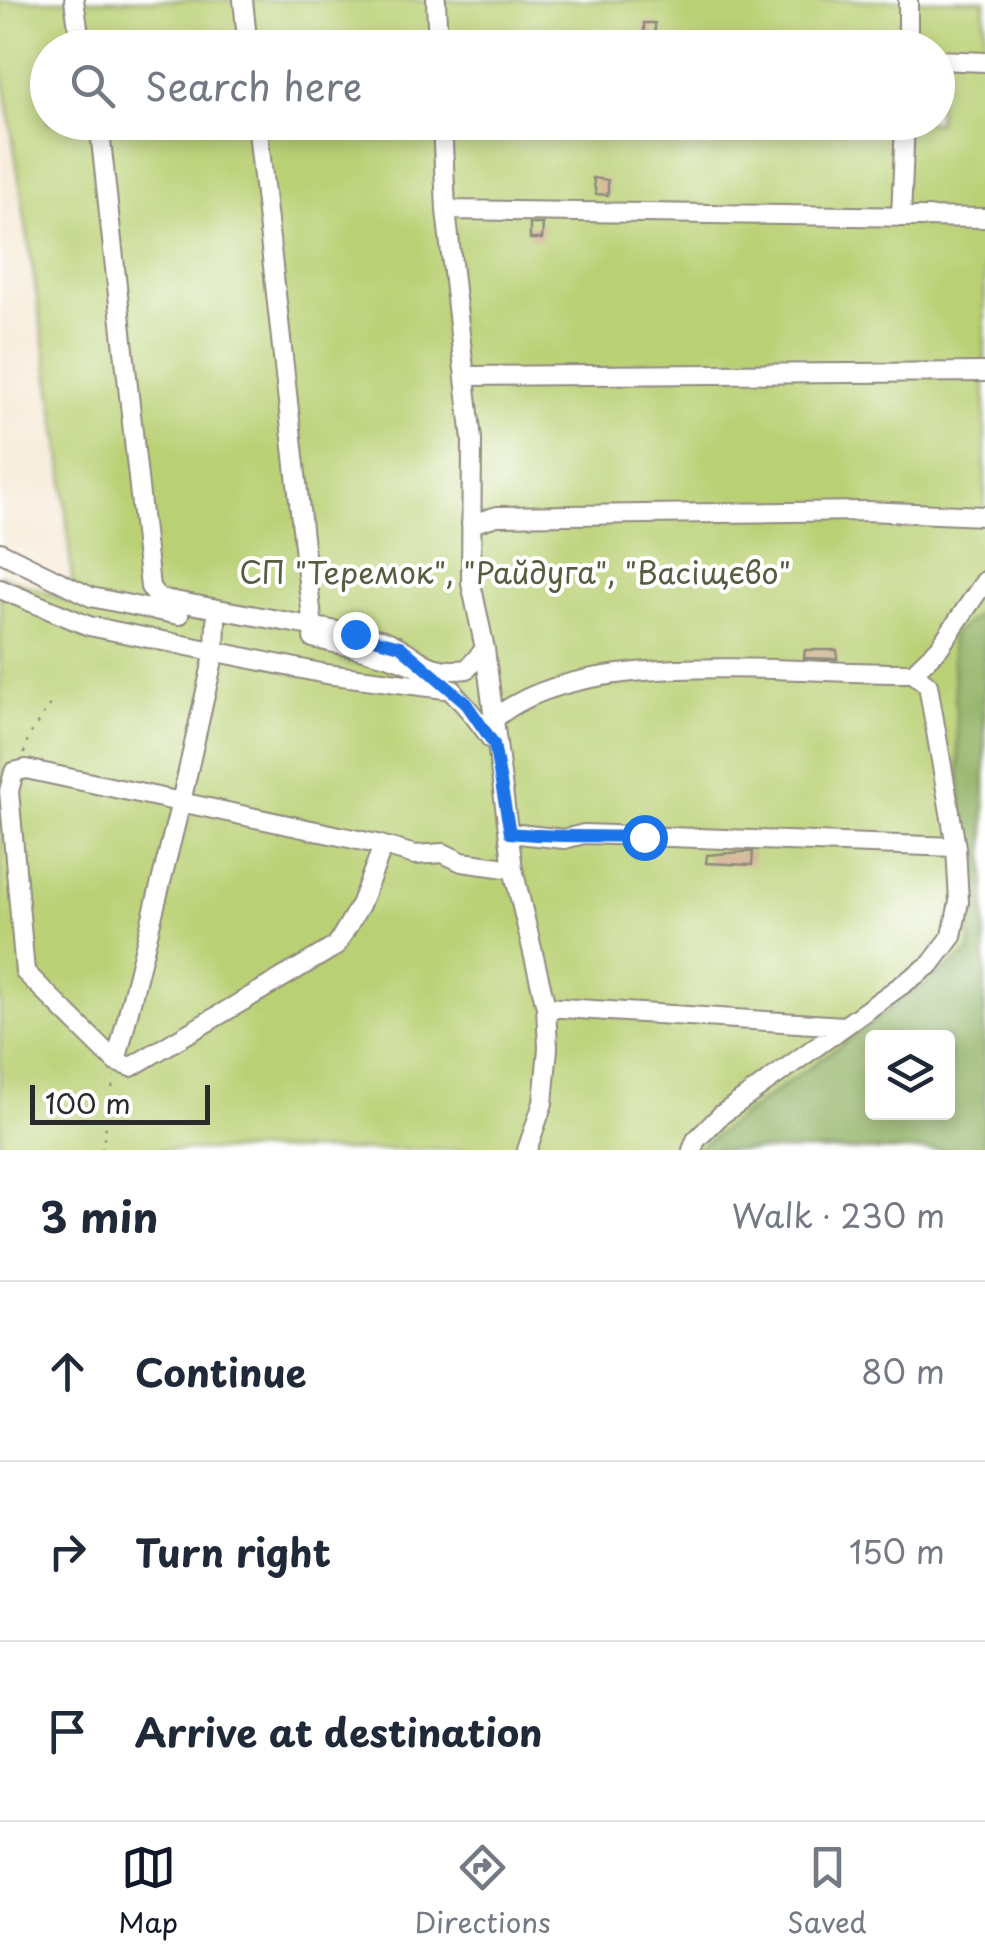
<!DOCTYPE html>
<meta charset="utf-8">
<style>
body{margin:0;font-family:"Playpen Sans",sans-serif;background:#f2f2f3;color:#1f2937}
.controls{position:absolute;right:30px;bottom:30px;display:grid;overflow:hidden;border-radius:10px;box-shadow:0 5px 15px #0003}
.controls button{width:90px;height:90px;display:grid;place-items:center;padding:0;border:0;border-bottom:2px solid #e0e1e3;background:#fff;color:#1f2937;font:50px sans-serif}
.scale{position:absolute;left:30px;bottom:25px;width:180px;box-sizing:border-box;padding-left:10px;border:5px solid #2b2b2b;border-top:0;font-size:28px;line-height:35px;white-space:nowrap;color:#2b2b2b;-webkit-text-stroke:8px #fff;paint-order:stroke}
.stop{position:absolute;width:30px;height:30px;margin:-22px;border:8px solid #1a73e8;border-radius:50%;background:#fff}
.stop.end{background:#1a73e8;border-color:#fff;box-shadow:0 2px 10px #0008}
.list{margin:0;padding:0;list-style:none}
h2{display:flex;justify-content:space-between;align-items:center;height:130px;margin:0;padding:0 40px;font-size:42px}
h2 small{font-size:32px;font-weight:400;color:#747a83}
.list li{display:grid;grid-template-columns:65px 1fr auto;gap:30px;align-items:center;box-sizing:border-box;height:180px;padding:0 40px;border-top:2px solid #e0e1e3}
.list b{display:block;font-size:38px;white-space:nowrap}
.list em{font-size:32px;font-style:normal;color:#747a83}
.icon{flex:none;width:55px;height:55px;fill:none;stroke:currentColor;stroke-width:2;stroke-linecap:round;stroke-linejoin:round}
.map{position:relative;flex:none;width:985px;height:1150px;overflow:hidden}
.search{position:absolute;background:#fff;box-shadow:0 5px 15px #0003;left:30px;right:30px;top:30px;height:110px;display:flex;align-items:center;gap:25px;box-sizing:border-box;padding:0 35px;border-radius:55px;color:#747a83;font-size:38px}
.sheet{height:670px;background:#fff}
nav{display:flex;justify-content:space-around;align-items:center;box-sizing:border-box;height:140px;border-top:2px solid #e0e1e3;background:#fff;font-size:28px;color:#747a83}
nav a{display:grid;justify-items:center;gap:5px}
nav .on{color:#111827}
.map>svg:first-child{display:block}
</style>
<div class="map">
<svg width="985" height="1150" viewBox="0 0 985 1150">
<rect width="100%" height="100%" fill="#fff"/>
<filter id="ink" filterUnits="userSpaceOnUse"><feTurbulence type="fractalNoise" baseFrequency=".01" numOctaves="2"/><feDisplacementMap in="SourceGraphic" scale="20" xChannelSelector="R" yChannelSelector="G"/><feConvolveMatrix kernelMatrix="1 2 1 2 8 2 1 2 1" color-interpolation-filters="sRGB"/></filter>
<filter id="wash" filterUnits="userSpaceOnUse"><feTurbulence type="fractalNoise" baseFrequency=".0048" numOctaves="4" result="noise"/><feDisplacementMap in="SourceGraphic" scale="40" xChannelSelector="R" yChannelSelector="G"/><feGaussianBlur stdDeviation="2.25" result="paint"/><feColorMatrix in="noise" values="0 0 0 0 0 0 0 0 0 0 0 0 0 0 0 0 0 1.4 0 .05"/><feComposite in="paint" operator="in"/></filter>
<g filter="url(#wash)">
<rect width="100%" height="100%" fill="#f5e8d3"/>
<path fill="#bad074" stroke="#727e50" stroke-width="2.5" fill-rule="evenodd" d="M0,0H985V609L952,635L972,951L695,1150H0V575L74,603L62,462L0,54ZM48,48H938V122H48Z"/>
<path fill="#93b266" stroke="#5f6e48" stroke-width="2.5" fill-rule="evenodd" d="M985,609V1150H695L971,951L951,635ZM872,1038H948V1112H872Z"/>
<g id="blocks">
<path fill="#d0a788" d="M644,23H655V41H644Z
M593,178L608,180V195L596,194Z
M530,224H543L542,239H530Z
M805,650H837V659L804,658Z
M742,852H753L752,865L706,863L707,855Z"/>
</g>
</g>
<g filter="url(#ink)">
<use href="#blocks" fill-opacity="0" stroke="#908a7f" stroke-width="2.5"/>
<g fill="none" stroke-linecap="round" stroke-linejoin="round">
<defs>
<path id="minor" d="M74,0L81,48
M243,0L248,48
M436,0L438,48
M908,48V0
M938,60L985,62
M99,122L150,587L158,598L381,639C420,652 419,675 467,669L485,649
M257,122L313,628
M442,122L446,210L472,440L471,583L485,649L513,869L546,1007L548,1048L543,1103L527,1150
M446,210L985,218
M901,217L905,122
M465,376L985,372
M471,524L497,516L866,511L985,516
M0,552L91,597L179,615
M0,589L89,626L326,674L453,690
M313,638C403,660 435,658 491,739
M491,722C575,643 799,675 913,673L939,648L985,581
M510,833L564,839L584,834L956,847
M383,846L360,905L336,946L131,1067L116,1062L25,972L9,791L14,772L26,769L377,844L415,855L443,853L462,862L513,869
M546,1007L844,1026
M116,1062L181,802L215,651L216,621
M692,1150L696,1140L721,1115L931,964L952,936L959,902L956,847L928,685L913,673"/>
</defs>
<use href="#minor" stroke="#908a7f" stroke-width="22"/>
<path stroke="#908a7f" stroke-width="2.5" stroke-dasharray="2.5 8" stroke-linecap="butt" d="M24,753L28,738L52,701
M102,1150L114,1077"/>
<use href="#minor" stroke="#fff" stroke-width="18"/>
</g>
</g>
<g fill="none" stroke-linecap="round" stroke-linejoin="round" filter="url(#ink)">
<path stroke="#1a73e8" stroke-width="12" d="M355,634L400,646L465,702L494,744L510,833C555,838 599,835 644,837"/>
</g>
<g text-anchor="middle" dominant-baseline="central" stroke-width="8" stroke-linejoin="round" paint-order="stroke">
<g font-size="30" fill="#565d41" stroke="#fff">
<text x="515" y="571">СП "Теремок", "Райдуга", "Васіщєво"</text>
</g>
</g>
</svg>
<div class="controls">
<button><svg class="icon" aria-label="layers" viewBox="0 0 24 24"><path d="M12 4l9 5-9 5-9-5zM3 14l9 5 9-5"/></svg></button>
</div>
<div class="scale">100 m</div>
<div class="stop" style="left:644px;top:837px"></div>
<div class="stop end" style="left:355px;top:634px"></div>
<div class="search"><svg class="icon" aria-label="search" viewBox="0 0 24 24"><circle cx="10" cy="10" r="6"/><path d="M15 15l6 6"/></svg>Search here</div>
</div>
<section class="sheet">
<h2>3 min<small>Walk · 230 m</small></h2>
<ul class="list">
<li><svg class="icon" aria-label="ahead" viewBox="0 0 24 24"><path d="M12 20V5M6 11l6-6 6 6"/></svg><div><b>Continue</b></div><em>80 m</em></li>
<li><svg class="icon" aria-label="right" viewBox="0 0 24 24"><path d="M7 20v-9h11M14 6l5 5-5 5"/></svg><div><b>Turn right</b></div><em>150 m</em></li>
<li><svg class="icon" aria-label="arrive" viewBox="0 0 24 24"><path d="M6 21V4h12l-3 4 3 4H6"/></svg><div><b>Arrive at destination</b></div></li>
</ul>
</section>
<nav>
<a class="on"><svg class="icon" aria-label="map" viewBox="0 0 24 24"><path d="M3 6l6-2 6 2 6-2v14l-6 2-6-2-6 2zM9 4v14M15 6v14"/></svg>Map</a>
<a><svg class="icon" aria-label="directions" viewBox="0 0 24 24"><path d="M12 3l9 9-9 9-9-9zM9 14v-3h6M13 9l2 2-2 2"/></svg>Directions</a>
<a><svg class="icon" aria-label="saved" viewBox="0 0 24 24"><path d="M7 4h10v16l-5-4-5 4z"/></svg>Saved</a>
</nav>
